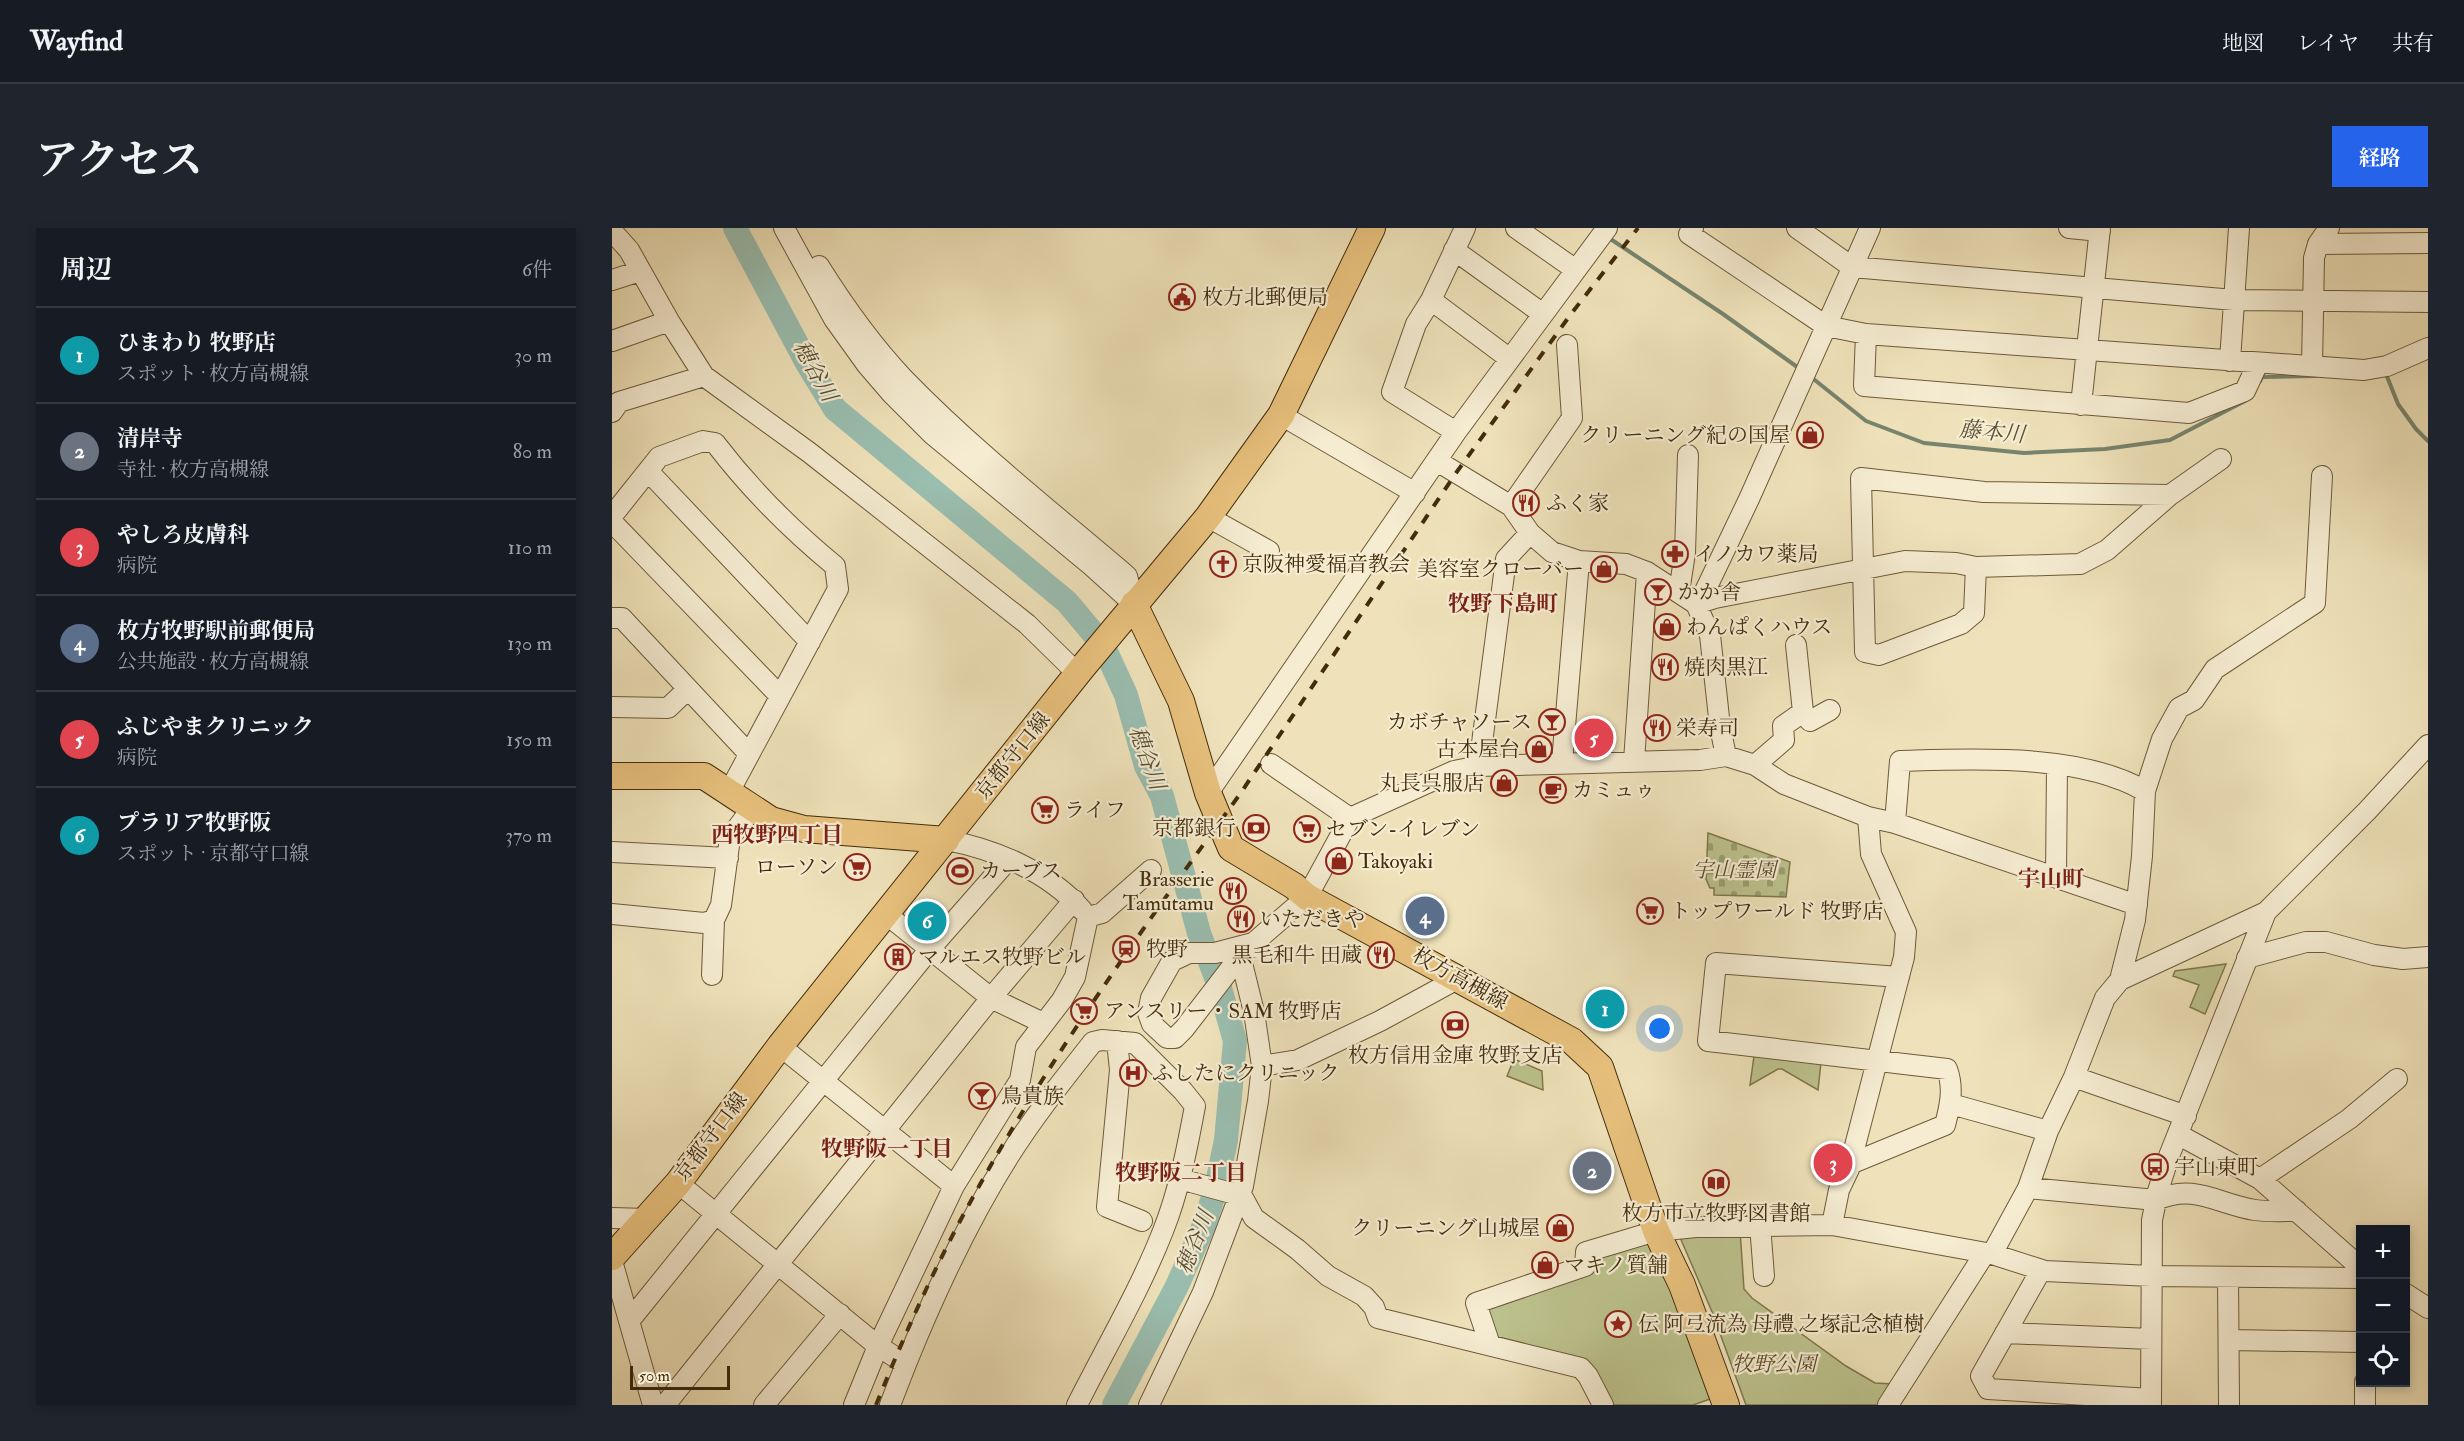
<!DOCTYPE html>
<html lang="ja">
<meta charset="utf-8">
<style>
body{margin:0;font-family:"IM FELL Double Pica","Noto Serif JP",serif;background:#20242c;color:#f1f3f6}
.controls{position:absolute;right:18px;bottom:18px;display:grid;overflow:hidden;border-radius:0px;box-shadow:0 3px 9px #0003}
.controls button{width:54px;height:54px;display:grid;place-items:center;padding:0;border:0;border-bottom:2px solid #363941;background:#171b24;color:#f1f3f6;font:30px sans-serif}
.scale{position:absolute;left:18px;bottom:15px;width:100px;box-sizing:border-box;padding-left:6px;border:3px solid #432c0c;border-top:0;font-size:16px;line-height:21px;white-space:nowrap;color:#432c0c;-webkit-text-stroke:4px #f5ecd2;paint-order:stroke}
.you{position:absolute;left:1048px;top:801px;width:21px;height:21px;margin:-15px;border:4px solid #fff;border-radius:50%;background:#1a73e8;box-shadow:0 0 0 9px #1a73e833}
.badge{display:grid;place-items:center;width:39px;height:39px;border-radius:50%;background:#2563eb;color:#fff;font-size:20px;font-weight:700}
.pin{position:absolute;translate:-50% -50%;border:3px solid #fff;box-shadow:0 2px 6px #0006}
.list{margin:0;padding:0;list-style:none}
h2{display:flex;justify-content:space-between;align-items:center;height:78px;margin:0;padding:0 24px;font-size:26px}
h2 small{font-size:20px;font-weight:400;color:#9ea1a6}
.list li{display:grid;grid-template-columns:39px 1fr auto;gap:18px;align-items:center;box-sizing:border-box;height:96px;padding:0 24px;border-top:2px solid #363941}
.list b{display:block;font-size:22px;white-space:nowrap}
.list p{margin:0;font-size:20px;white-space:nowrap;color:#9ea1a6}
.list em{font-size:20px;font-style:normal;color:#9ea1a6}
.icon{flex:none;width:33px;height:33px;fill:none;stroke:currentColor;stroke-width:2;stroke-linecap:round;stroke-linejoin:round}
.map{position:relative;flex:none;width:1816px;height:1177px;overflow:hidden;border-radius:0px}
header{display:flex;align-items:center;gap:36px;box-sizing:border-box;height:84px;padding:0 30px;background:#171b24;border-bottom:2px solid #363941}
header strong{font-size:28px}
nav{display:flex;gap:33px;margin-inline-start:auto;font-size:21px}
.intro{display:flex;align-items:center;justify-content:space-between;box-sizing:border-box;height:144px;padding:0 36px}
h1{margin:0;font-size:42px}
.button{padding:15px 27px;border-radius:0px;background:#2563eb;color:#fff;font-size:21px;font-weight:700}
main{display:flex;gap:36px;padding:0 36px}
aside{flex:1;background:#171b24;border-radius:0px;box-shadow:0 3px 9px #0003}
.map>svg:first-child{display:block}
</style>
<header>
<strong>Wayfind</strong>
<nav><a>地図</a><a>レイヤ</a><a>共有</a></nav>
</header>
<div class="intro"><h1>アクセス</h1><a class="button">経路</a></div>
<main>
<aside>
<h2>周辺<small>6件</small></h2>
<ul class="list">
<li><span class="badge" style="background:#0f9aa8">1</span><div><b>ひまわり 牧野店</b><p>スポット · 枚方高槻線</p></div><em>30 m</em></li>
<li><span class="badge" style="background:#6b7280">2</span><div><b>清岸寺</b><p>寺社 · 枚方高槻線</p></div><em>80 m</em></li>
<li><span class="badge" style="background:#e0444e">3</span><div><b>やしろ皮膚科</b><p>病院</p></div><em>110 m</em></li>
<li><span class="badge" style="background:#5c6f8a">4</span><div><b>枚方牧野駅前郵便局</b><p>公共施設 · 枚方高槻線</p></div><em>130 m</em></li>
<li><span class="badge" style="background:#e0444e">5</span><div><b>ふじやまクリニック</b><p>病院</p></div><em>150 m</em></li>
<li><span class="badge" style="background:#0f9aa8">6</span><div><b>プラリア牧野阪</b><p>スポット · 京都守口線</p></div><em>370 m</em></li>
</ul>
</aside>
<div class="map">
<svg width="1816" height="1177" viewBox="0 0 1816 1177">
<defs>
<pattern id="cemetery-stones" width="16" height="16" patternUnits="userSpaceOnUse" patternTransform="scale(1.5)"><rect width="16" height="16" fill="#bcc28d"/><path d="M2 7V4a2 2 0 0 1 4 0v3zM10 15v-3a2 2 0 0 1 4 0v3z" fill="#9a9e72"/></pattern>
</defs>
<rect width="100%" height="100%" fill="#efe2ba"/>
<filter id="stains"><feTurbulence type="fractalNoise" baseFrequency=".00333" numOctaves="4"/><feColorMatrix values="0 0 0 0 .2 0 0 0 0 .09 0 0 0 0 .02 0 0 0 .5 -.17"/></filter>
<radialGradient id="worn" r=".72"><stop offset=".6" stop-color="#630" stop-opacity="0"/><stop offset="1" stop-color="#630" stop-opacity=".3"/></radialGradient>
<path fill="url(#cemetery-stones)" stroke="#80774c" stroke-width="1.5" d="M1096,605L1178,634L1174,669L1102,667V660H1098L1094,651Z"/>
<path fill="#bcc28d" stroke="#80774c" stroke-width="1.5" d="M1614,736L1593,786L1578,779L1587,757L1561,748L1563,743Z
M1142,828L1209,834L1206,862L1170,841H1166L1138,857Z
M902,831L930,843L931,862L895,848Z
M1128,1002L1132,1061L1140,1070L1234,1138L1263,1155L1281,1156L1268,1177H1134L1101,1086L1067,1007Z
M1039,1010L1101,1170L1081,1177H998L977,1139L880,1109L875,1075L980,1030Z"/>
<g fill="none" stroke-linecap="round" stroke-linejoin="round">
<path stroke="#77846e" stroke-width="4" d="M997,10L1111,86L1188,141
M1774,146L1786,176L1804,201L1816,213
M1199,149L1254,193L1312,215L1412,225L1493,221L1558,212L1633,173
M1648,153L1650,149L1704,148"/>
<path stroke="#9abeb0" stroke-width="24" d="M123,0L195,135L223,181L455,374L491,417L514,467L534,538L550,568L587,705L608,760L623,813L614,912L604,960L592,997L565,1058L502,1177"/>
<defs>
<path id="minor" d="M172,0L222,91L255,137L280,166L320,206L480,338L522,376
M904,0L964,42
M1081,0L1077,6L1214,98L1254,106L1252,158L1577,185L1633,163L1646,135
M1185,0L1240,39L1622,72L1816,74
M1457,0L1488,3
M0,3L17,22L57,93L92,148L198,225L415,396L466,446
M1706,16L1816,15
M842,22L931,86
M207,38C232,78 260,117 292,151C361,222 440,284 515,348L522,376
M0,52L28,43
M819,72L898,131
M1254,106L1752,142L1775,138L1816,120
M0,113L57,93
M1618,133L1627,0
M1700,138L1702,30L1706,16L1717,0
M1469,177L1488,0
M0,184L7,174L92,148
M669,187L803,265
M844,204L780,164L804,96L819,72L853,0
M825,233L899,278L918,305L940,324L967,333L1014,336L1035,344L1084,376L1098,407L1108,499L1114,528
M36,243L198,414
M899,278L960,190L955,117
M0,288L47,229L91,213L103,215C139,262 178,301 223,338L226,361L117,564
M596,289L657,323
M0,294L168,468
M918,305L894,331L867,538L1088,532L1114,528L1143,537L1172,556L1256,589L1283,595L1525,677
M1364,339L1362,385L1349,396L1267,427L1253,424L1249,250L1372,264L1558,267
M1067,364L1073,325L1076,227
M1084,376L1103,370L1293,333L1344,335L1364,339L1468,336L1495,322L1558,267L1609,231
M1084,376L1093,363L1137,271L1258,0
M0,390H10L137,526
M0,479L56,480L76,461
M1191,484L1198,493L1218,482
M1022,533L1035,344
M950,534L967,333
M659,536L738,590
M1143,537L1172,512L1171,498L1191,484L1184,417
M1533,563L1550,511L1567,480L1582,472L1603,441L1703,375L1710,248
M596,565L844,204L995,0
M1283,595L1288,533C1362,531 1468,525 1533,563L1530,628L1523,692L1508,752
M334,612C383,621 437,644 470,682
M0,624L116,630
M1444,649L1445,537
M0,686L92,695L102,692L109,677L118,610L140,580
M274,686L379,770L431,795
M476,689L490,685L539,642
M641,715L603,725H577L560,733L539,770L536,785L540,796L555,810H563L572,801L632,723L695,669L738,590L842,543L867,538
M1635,730L1694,714H1714L1762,727L1791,731L1816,729
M100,747L102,692
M505,813L508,842L495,979L530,993
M168,818L342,958
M650,838L686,832L768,793L847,750
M1462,849L1574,888
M1339,876L1436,903
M1567,907L1648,951L1748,1039
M1238,936L1333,897C1338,878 1342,860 1335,841L1096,813L1104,735L1287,749
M568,951L630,968L642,990L685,1021L716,1048L752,1068L762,1079L766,1090L969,1140L976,1148L991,1177
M1648,951L1737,891L1785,851
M66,955L266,1118L294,1136L278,1177
M1416,960L1544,972C1583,955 1605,976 1643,982C1656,984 1671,983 1685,983
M0,990L35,991
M1148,997L1152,1048
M1220,997L1227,962L1237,941L1292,729L1294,704L1259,626L1256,589
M1380,1026L1416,960L1436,903L1462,849L1493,770L1508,752L1654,684
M0,1033L41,1177
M1429,1042L1369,1148L1376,1161L1539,1171
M1616,1049L1617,1177
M1794,1066L1816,1080
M18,1092L317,722L396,632
M1393,1105L1539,1111
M1617,1112L1748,1114
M878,1117L864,1075L973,1038L974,1024L1044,1003L1084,999L1220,997L1380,1026L1433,1043L1539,1048L1748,1050
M294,1136C323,1064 356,993 397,928C422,888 452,851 481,814L490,812L523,815L571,863L583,878C575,921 567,963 551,1003C527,1064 494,1119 465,1177
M1753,1154V1177
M53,1177L379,770L462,672
M152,1177L228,1086
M242,1177L266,1118L342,958L408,852L414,819L450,772L463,749L476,689
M537,1177L591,1064L631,958L646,873L650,838L642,784L626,719
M1276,1177L1373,1025
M1539,1177L1540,992L1546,963L1557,928L1654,684L1755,583L1816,517"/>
<path id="major" d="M522,376L569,473L596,565L619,620L682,658L695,669L960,813L988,839L1044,1003L1070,1057L1114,1177
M0,548H92L159,592L192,601L334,612
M0,1029L66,955L168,818L470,440L596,289L669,187L760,0"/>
</defs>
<use href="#minor" stroke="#6e5a38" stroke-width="22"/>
<use href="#major" stroke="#432c0c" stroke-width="28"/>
<use href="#minor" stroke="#f5ecd2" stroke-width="20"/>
<use href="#major" stroke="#e8c17d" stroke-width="26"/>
<path stroke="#432c0c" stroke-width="4" stroke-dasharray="10 10" stroke-linecap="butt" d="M264,1177C289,1115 316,1054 347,995C427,844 528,704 628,566L844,245L959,86L1026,0"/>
</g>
<defs>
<symbol id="civic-ring" viewBox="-11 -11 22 22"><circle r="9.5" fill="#f5ecd2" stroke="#8f2418" stroke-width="1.5"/><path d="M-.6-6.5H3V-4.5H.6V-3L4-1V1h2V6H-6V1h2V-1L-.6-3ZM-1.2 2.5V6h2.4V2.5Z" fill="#8f2418"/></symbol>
<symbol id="shop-ring" viewBox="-11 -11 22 22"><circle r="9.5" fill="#f5ecd2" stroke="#8f2418" stroke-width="1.5"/><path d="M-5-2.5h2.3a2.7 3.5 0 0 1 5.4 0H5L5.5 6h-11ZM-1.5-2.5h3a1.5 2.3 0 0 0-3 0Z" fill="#8f2418"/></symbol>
<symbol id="restaurant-ring" viewBox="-11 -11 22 22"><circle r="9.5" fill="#f5ecd2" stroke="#8f2418" stroke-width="1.5"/><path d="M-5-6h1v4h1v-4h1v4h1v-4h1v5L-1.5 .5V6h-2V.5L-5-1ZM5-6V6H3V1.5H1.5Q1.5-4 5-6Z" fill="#8f2418"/></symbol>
<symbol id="pharmacy-ring" viewBox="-11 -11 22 22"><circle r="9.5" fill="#f5ecd2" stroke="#8f2418" stroke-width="1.5"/><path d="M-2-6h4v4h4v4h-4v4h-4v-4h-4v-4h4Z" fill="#8f2418"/></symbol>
<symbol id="church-ring" viewBox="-11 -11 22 22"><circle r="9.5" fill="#f5ecd2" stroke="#8f2418" stroke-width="1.5"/><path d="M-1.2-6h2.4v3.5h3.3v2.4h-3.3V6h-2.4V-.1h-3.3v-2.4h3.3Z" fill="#8f2418"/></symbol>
<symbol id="bar-ring" viewBox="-11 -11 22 22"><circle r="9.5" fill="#f5ecd2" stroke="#8f2418" stroke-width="1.5"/><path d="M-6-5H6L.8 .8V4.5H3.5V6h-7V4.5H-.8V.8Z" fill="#8f2418"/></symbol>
<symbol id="cafe-ring" viewBox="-11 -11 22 22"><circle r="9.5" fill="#f5ecd2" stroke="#8f2418" stroke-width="1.5"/><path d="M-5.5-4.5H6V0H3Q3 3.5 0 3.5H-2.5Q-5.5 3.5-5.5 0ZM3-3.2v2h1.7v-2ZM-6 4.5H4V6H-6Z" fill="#8f2418"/></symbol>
<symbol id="supermarket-ring" viewBox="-11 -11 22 22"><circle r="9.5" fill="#f5ecd2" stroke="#8f2418" stroke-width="1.5"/><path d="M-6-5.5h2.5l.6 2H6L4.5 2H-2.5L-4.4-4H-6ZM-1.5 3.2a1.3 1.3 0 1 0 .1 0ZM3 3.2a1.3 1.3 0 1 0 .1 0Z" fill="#8f2418"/></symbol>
<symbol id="bank-ring" viewBox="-11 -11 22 22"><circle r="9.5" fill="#f5ecd2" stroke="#8f2418" stroke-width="1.5"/><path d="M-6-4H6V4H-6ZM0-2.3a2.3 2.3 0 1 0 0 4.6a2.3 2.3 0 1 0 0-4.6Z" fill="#8f2418"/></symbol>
<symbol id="stadium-ring" viewBox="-11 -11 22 22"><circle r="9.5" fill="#f5ecd2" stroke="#8f2418" stroke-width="1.5"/><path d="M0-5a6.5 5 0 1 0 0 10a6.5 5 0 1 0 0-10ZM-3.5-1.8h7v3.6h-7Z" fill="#8f2418"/></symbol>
<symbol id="station-ring" viewBox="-11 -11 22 22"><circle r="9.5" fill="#f5ecd2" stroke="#8f2418" stroke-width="1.5"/><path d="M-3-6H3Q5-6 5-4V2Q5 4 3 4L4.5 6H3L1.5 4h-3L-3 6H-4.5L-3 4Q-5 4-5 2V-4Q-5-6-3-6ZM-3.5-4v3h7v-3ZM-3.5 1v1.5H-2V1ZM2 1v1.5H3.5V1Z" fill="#8f2418"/></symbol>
<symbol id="building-ring" viewBox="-11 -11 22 22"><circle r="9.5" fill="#f5ecd2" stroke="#8f2418" stroke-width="1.5"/><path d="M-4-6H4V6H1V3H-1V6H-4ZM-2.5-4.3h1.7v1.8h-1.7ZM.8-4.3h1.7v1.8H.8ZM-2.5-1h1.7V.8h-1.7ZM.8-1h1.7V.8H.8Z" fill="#8f2418"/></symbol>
<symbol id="hospital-ring" viewBox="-11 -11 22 22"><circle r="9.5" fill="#f5ecd2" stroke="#8f2418" stroke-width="1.5"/><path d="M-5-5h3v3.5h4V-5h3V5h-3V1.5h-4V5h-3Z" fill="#8f2418"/></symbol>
<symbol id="bus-ring" viewBox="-11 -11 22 22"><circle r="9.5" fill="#f5ecd2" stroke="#8f2418" stroke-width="1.5"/><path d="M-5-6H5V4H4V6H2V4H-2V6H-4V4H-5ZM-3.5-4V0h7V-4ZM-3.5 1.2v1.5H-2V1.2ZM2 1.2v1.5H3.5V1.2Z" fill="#8f2418"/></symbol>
<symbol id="library-ring" viewBox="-11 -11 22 22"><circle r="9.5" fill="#f5ecd2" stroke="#8f2418" stroke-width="1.5"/><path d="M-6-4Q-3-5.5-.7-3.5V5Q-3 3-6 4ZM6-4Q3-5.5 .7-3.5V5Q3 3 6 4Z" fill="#8f2418"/></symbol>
<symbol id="sight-ring" viewBox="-11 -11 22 22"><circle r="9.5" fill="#f5ecd2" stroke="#8f2418" stroke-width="1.5"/><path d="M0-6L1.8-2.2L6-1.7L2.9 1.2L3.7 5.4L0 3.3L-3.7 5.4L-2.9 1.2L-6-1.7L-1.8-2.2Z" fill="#8f2418"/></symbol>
</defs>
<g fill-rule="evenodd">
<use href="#civic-ring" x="555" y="54" width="30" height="30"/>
<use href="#shop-ring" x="1183" y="192" width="30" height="30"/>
<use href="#restaurant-ring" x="899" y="260" width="30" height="30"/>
<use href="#pharmacy-ring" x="1048" y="311" width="30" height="30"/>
<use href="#church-ring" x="596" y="321" width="30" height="30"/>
<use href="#shop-ring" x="977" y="326" width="30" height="30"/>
<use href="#bar-ring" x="1031" y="349" width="30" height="30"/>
<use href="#shop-ring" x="1040" y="384" width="30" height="30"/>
<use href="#restaurant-ring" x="1038" y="424" width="30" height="30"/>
<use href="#bar-ring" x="925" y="479" width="30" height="30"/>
<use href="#restaurant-ring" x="1030" y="485" width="30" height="30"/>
<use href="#shop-ring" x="912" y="506" width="30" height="30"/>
<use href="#shop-ring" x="877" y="540" width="30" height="30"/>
<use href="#cafe-ring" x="926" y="547" width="30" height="30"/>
<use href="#supermarket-ring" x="418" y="567" width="30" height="30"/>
<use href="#bank-ring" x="629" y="585" width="30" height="30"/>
<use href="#supermarket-ring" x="680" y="586" width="30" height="30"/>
<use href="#shop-ring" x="712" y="618" width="30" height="30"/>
<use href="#supermarket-ring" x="230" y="624" width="30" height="30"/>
<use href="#stadium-ring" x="333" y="628" width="30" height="30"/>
<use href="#restaurant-ring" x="606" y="648" width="30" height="30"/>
<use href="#supermarket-ring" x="1023" y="668" width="30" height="30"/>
<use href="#restaurant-ring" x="614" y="676" width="30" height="30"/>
<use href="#station-ring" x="499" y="706" width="30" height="30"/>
<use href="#restaurant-ring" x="754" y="712" width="30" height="30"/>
<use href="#building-ring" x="271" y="714" width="30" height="30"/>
<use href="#supermarket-ring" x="457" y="768" width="30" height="30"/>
<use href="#bank-ring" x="828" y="782" width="30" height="30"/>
<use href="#hospital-ring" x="506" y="830" width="30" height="30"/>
<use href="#bar-ring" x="355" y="853" width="30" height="30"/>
<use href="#bus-ring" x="1528" y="924" width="30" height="30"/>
<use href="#library-ring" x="1089" y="940" width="30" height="30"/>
<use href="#shop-ring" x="933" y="985" width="30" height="30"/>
<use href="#shop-ring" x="918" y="1022" width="30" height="30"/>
<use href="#sight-ring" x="991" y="1081" width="30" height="30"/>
</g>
<g text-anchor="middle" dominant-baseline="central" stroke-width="4.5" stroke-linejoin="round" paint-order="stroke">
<g font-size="21" fill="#432c0c" stroke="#f5ecd2" text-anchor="start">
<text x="590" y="69">枚方北郵便局</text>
<text x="1178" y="207" text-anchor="end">クリーニング紀の国屋</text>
<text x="934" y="275">ふく家</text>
<text x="1082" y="326">イノカワ薬局</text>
<text x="630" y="336">京阪神愛福音教会</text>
<text x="972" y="341" text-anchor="end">美容室クローバー</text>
<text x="1066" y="364">かか舎</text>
<text x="1074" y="399">わんぱくハウス</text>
<text x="1072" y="439">焼肉黒江</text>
<text x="920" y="494" text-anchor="end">カボチャソース</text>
<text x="1064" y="500">栄寿司</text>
<text x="908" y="521" text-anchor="end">古本屋台</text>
<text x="872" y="555" text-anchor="end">丸長呉服店</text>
<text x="960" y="562">カミュゥ</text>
<text x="452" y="582">ライフ</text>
<text x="624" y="600" text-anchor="end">京都銀行</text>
<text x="714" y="601">セブン-イレブン</text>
<text x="746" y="633">Takoyaki</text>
<text x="226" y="639" text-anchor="end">ローソン</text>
<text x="368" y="643">カーブス</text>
<text x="602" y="651" text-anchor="end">Brasserie<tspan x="602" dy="24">Tamutamu</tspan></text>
<text x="1058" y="683">トップワールド 牧野店</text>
<text x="648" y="691">いただきや</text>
<text x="534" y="721">牧野</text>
<text x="750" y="727" text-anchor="end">黒毛和牛 田蔵</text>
<text x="306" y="729">マルエス牧野ビル</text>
<text x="492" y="783">アンスリー・SAM 牧野店</text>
<text x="843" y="827" text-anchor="middle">枚方信用金庫 牧野支店</text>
<text x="540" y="845">ふしたにクリニック</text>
<text x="389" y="868">鳥貴族</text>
<text x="1562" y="939">宇山東町</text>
<text x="1104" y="985" text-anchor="middle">枚方市立牧野図書館</text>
<text x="928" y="1000" text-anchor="end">クリーニング山城屋</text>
<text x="952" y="1037">マキノ質舗</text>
<text x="1026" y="1096">伝 阿弖流為 母禮 之塚記念植樹</text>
</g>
<g font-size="21" fill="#432c0c" stroke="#f5ecd2">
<text transform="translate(401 528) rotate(-51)">京都守口線</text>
<text transform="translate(848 751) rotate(29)">枚方高槻線</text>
<text transform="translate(99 909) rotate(-53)">京都守口線</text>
</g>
<g font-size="21" font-style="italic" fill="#5b4a26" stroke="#f5ecd2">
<text x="1122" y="642">宇山霊園</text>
<text x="1162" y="1136">牧野公園</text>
</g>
<g font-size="22" font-style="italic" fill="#595035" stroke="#f5ecd2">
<text transform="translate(203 143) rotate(61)">穂谷川</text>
<text transform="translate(1380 204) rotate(5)">藤本川</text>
<text transform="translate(535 530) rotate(70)">穂谷川</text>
<text transform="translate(583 1014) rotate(-68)">穂谷川</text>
</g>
<g font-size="22" font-weight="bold" fill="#7a1f14" stroke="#f5ecd2">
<text x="891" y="376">牧野下島町</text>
<text x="165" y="607">西牧野四丁目</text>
<text x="1439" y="651">宇山町</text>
<text x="275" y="921">牧野阪一丁目</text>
<text x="569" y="945">牧野阪二丁目</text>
</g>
</g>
<rect width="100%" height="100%" filter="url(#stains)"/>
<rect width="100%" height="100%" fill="url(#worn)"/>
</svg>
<div class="controls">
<button>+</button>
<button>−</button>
<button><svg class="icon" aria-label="locate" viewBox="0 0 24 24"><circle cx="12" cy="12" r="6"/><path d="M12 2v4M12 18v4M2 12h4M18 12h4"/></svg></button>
</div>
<div class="scale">50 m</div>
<div class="you"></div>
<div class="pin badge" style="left:993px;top:781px;background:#0f9aa8">1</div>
<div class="pin badge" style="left:980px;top:943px;background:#6b7280">2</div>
<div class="pin badge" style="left:1221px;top:935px;background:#e0444e">3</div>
<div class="pin badge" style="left:813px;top:688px;background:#5c6f8a">4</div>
<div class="pin badge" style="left:982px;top:510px;background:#e0444e">5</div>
<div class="pin badge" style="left:315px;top:693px;background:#0f9aa8">6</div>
</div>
</main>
